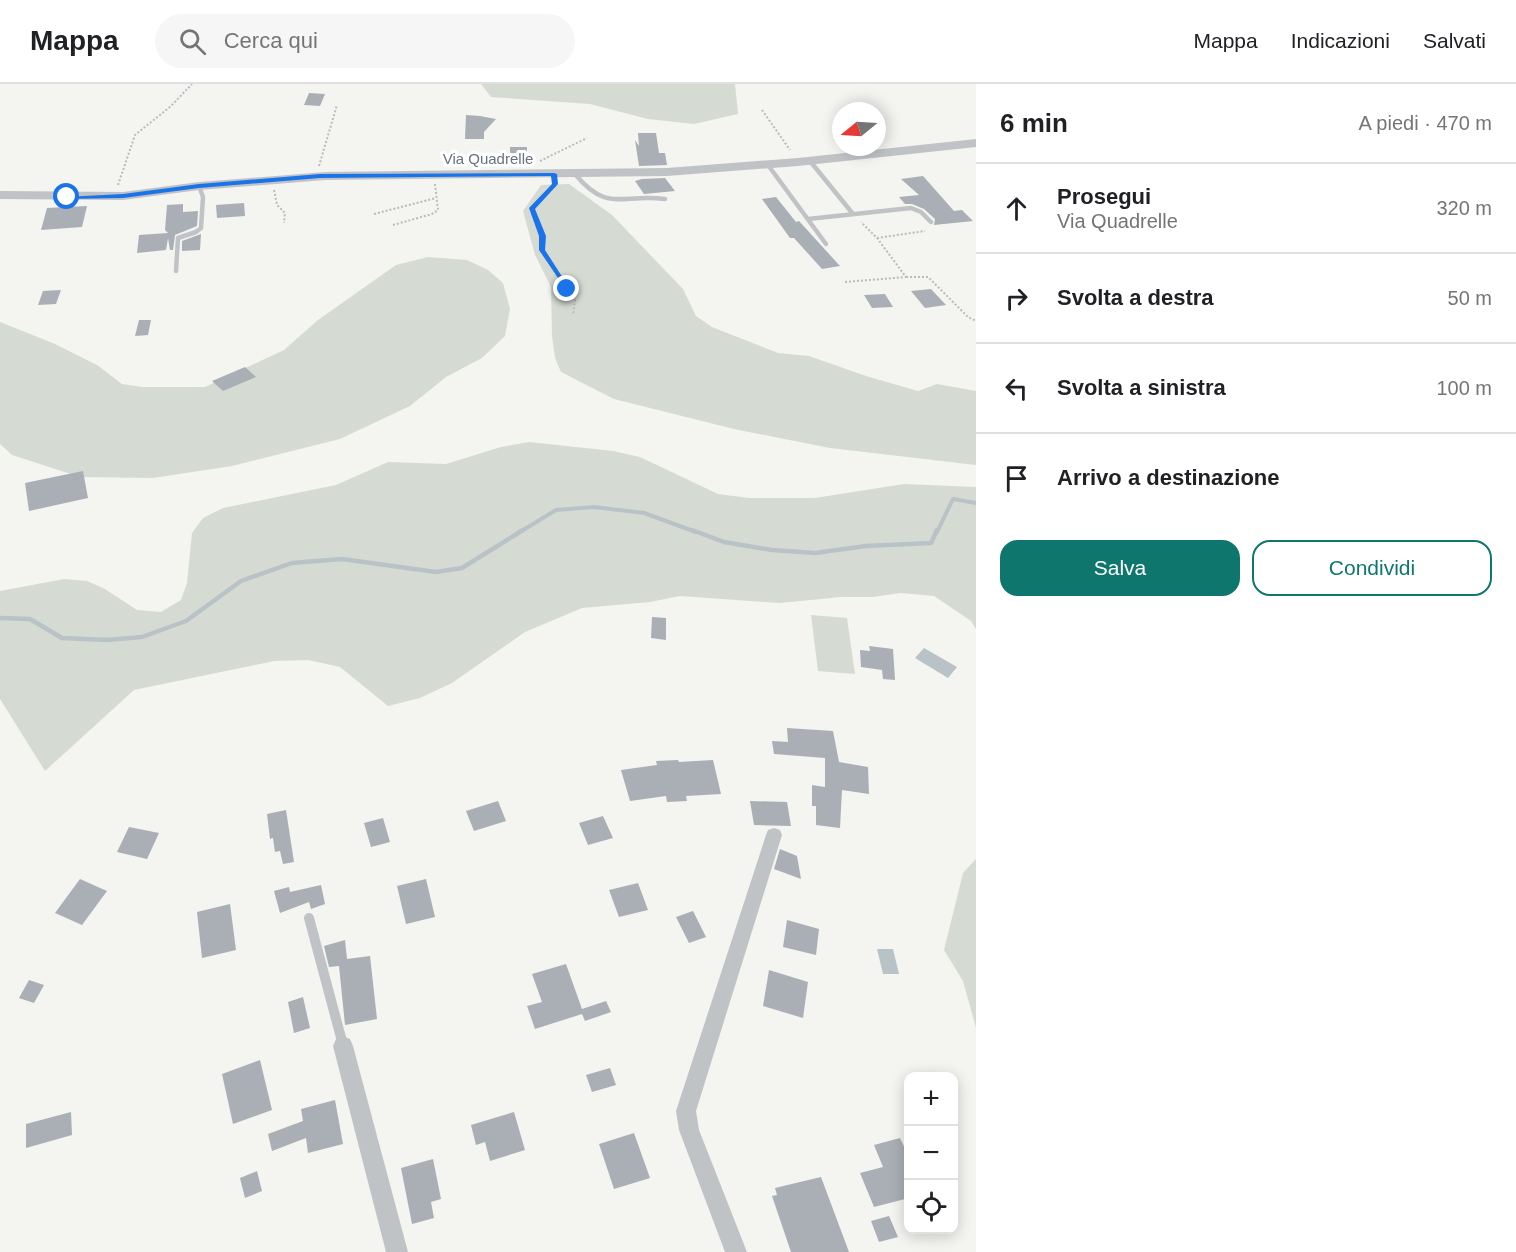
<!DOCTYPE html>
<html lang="it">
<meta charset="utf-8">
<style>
body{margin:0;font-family:Arial,sans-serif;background:#f6f6f6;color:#202124}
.controls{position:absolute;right:18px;bottom:18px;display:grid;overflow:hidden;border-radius:12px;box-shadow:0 3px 15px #0003}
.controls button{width:54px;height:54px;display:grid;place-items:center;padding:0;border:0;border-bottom:2px solid #e0e0e0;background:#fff;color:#202124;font:30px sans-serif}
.compass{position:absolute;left:832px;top:18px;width:54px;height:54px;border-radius:50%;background:#fff;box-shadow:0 3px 15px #0003;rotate:252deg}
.stop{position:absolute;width:18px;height:18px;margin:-14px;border:4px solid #1a73e8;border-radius:50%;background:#fff}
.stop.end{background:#1a73e8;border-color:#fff;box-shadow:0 2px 6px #0008}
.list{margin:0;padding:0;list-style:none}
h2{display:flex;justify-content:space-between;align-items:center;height:78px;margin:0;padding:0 24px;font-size:26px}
h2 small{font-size:20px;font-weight:400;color:#757577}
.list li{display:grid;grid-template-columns:39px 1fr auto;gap:18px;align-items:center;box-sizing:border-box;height:90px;padding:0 24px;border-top:2px solid #e0e0e0}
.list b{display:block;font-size:22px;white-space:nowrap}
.list p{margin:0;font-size:20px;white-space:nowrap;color:#757577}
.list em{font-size:20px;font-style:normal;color:#757577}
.actions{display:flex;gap:12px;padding:18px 24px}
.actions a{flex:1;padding:14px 0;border:2px solid #0f766e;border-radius:18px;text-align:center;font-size:21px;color:#0f766e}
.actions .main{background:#0f766e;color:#fff}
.icon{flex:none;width:33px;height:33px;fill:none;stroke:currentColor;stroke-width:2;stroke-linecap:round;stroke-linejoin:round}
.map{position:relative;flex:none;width:976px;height:1168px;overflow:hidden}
header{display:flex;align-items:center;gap:36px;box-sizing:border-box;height:84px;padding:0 30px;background:#fff;border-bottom:2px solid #e0e0e0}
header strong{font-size:28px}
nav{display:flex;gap:33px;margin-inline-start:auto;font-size:21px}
.search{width:420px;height:54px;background:#f6f6f6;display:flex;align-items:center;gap:15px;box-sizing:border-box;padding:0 21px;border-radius:33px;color:#757577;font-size:22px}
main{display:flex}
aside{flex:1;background:#fff}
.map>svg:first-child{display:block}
</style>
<header>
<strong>Mappa</strong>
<div class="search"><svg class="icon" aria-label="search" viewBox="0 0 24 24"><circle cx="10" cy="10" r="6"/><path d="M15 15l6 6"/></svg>Cerca qui</div>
<nav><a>Mappa</a><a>Indicazioni</a><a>Salvati</a></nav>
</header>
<main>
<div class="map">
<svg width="976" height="1168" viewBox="0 0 976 1168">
<rect width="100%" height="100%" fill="#f4f4f1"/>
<path fill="#d5dbd2" d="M481,0H735L738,30L694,40L648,35L590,20L491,13Z
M569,100L612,131L683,205L696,232L712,243L778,269L809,272L866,292L918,307L937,300L976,307V381L830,364L734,345L614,315L561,288L555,274L552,252L551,203L535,171L523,127L541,101Z
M428,173L467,176L488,186L503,199L510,225L505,252L482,274L446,293L410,322L340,355L232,382L153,394L80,393L12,371L0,360V238L55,260L97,281L122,300L142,303H205L284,266L318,236L396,181Z
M529,358L613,367L640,373L718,410L749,414H815L904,400L976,403V545L971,537L934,512L901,509L872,513H841L780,519L680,512L650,518L582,524L525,548L452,599L420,614L388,622L340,583L308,576L274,577L134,606L45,687L0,615V507L64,495L87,497L105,505L137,526L161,528L181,516L187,499L192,449L203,434L223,424L336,401L388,378L446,380L501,363Z
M811,531L847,534L855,590L818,587Z
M976,775V944L963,897L944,866L963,789Z"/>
<path fill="#b9c3c7" d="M924,564L957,583L948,594L915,574Z
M877,865H893L899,890H883Z"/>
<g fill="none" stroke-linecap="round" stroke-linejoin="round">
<path stroke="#b9c3c7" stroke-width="4" d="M520,448L556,426L594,423L644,429L696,448
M937,448L953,415L976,419"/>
<path stroke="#b9c3c7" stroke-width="4.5" d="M692,446L724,458L772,466L815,469L866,462L931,459L937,446
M0,534L30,535L62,554L107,556L142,553L186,537L241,497L292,479L342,475L436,488L462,484L523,446"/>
</g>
<path fill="#a9afb4" d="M309,9L325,10L320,22L304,21Z
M466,31L480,32L496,35L484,48V55H465Z
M638,49H656L659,69H665L667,81L639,82L635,56L639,62Z
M510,63H527V76H510Z
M923,92L954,127L962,126L973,137L934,141L935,135L924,125L912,120H905L899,113L919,111L901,95Z
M665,94L675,107L644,110L635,97L642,95Z
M776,113L796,138L799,137L840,182L822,185L794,154H790L762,115Z
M244,119L245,132L217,134L216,121Z
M183,120V128L198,127L197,142L175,151L173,166H170L168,154L166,166L137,169L139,151L168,149L165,146L167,121Z
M87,122L82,143L41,146L47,124Z
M201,150L200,166L182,167V157Z
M931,205L946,221L925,224L911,207Z
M61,206L56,220L38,221L43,207Z
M885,210L893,223L872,224L864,211Z
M139,236H151L148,251L135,252Z
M245,283L256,293L223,307L212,297Z
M83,387L88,414L29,427L25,399Z
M652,533L666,534V556L651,554Z
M869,562L893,565L895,596L883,595L882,586L861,583L860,566L870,567Z
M787,644L833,647L839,678L868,683L869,710L842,706L840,744L816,741V722H812V701L825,703V674L774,670L772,657L788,658Z
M678,676L679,678L713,676L721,710L686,712L687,717L667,718L666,712L630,717L621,686L657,681L656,677Z
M498,717L506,737L474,747L466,727Z
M750,717L787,718L791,742L754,741Z
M286,726L294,778L283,780L280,767L275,768L273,754L270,755L267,730Z
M603,732L613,754L588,761L579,739Z
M383,734L390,758L371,763L364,739Z
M129,743L159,749L147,775L117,768Z
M780,765L797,772L801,795L774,785Z
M80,795L107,807L82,841L55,829Z
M426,795L435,833L406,840L397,802Z
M638,799L648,826L619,833L609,806Z
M321,801L325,820L311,825L309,818L280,829L274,807L289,803L290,808Z
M230,820L236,866L202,874L197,828Z
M693,827L706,853L689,859L676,833Z
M787,836L819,845L816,871L783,863Z
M345,856L347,875L370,872L377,935L345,941L339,882L329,883L324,862Z
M566,880L582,925L606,917L611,928L585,937L582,930L535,945L527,922L542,918L532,890Z
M769,886L808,898L803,934L763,922Z
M29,896L44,901L34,919L19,914Z
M303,913L310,944L294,949L288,918Z
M260,976L272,1026L233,1040L222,990Z
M610,984L616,1001L592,1008L586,991Z
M335,1016L343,1060L308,1069L306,1054L272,1067L268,1050L303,1037L301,1025Z
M71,1028L72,1051L26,1064V1040Z
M514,1028L525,1066L490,1077L485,1058L476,1061L471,1041Z
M634,1049L650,1094L614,1105L599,1060Z
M900,1054L909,1073V1114L874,1123L860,1089L883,1083L874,1061Z
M433,1075L441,1115L431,1118L434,1134L412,1140L401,1084Z
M257,1087L262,1107L245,1114L240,1094Z
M821,1093L849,1168H791L772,1112L777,1111L775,1104Z
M889,1132L898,1153L879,1158L871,1137Z"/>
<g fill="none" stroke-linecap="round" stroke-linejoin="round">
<path stroke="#b9bbbd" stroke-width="2" stroke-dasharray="2 2" stroke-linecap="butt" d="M762,26L790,66
M540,77L587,54
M319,82L337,21
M118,101L135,51L171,22L192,0
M555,101L532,125L543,152L542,166L558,194L575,216L573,231
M274,106L277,121L285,129L284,139
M374,130L436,114
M393,141L432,130L438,126L435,100
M877,154L925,147
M906,193H928L968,233L976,237
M845,198L906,193L877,154L861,138"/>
<path stroke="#c0c3c6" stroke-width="4.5" d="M810,77L853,130
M768,81L826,160
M575,90C608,130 622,109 665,115
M808,135L911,124L921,128L931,138
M176,187L178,154L196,148L201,144L203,113L199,102"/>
<path stroke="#c0c3c6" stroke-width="10" d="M309,834L343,961"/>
<path fill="#c0c3c6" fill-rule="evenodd" d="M774,744L780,746L782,751L696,1027L699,1046L747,1168H725L679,1046L676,1027L766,751L768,746Z
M343,952L350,955L353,962L408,1168H386L333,962L336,955Z"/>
<path fill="#c0c3c6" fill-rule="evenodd" d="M976,55V63L798,82L667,92L325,96L199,106L123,116L0,115V107L123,108L199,98L325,88L667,84L798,74Z"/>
</g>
<path fill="#1a73e8" d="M554,89L557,90L558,100L535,125L546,152L545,166L570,205L567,207L539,166V152L529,124L552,100L551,92L320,94L199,104L123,114L67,115L64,113L123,110L199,100L320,90Z"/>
<g text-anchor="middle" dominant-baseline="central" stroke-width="6" stroke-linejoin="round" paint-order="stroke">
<g font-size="15" fill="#66737f" stroke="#fff">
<text x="488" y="74">Via Quadrelle</text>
</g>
</g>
</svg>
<div class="controls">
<button>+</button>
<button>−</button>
<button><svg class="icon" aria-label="locate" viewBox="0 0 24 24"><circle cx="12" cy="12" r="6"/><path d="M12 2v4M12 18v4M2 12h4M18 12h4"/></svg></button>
</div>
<svg class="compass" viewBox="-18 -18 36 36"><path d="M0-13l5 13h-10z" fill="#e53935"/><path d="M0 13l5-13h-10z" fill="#757577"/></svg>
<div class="stop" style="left:67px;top:113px"></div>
<div class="stop end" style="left:567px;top:205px"></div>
</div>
<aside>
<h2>6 min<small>A piedi · 470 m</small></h2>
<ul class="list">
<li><svg class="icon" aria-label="ahead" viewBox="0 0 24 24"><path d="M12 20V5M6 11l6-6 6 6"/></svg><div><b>Prosegui</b><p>Via Quadrelle</p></div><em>320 m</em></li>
<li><svg class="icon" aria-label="right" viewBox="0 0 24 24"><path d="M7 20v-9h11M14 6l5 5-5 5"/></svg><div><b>Svolta a destra</b></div><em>50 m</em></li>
<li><svg class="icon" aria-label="left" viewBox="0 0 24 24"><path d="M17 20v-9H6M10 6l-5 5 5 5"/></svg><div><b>Svolta a sinistra</b></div><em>100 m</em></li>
<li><svg class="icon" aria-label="arrive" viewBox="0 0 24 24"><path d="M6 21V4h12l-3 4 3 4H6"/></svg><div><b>Arrivo a destinazione</b></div></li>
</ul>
<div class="actions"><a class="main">Salva</a><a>Condividi</a></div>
</aside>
</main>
